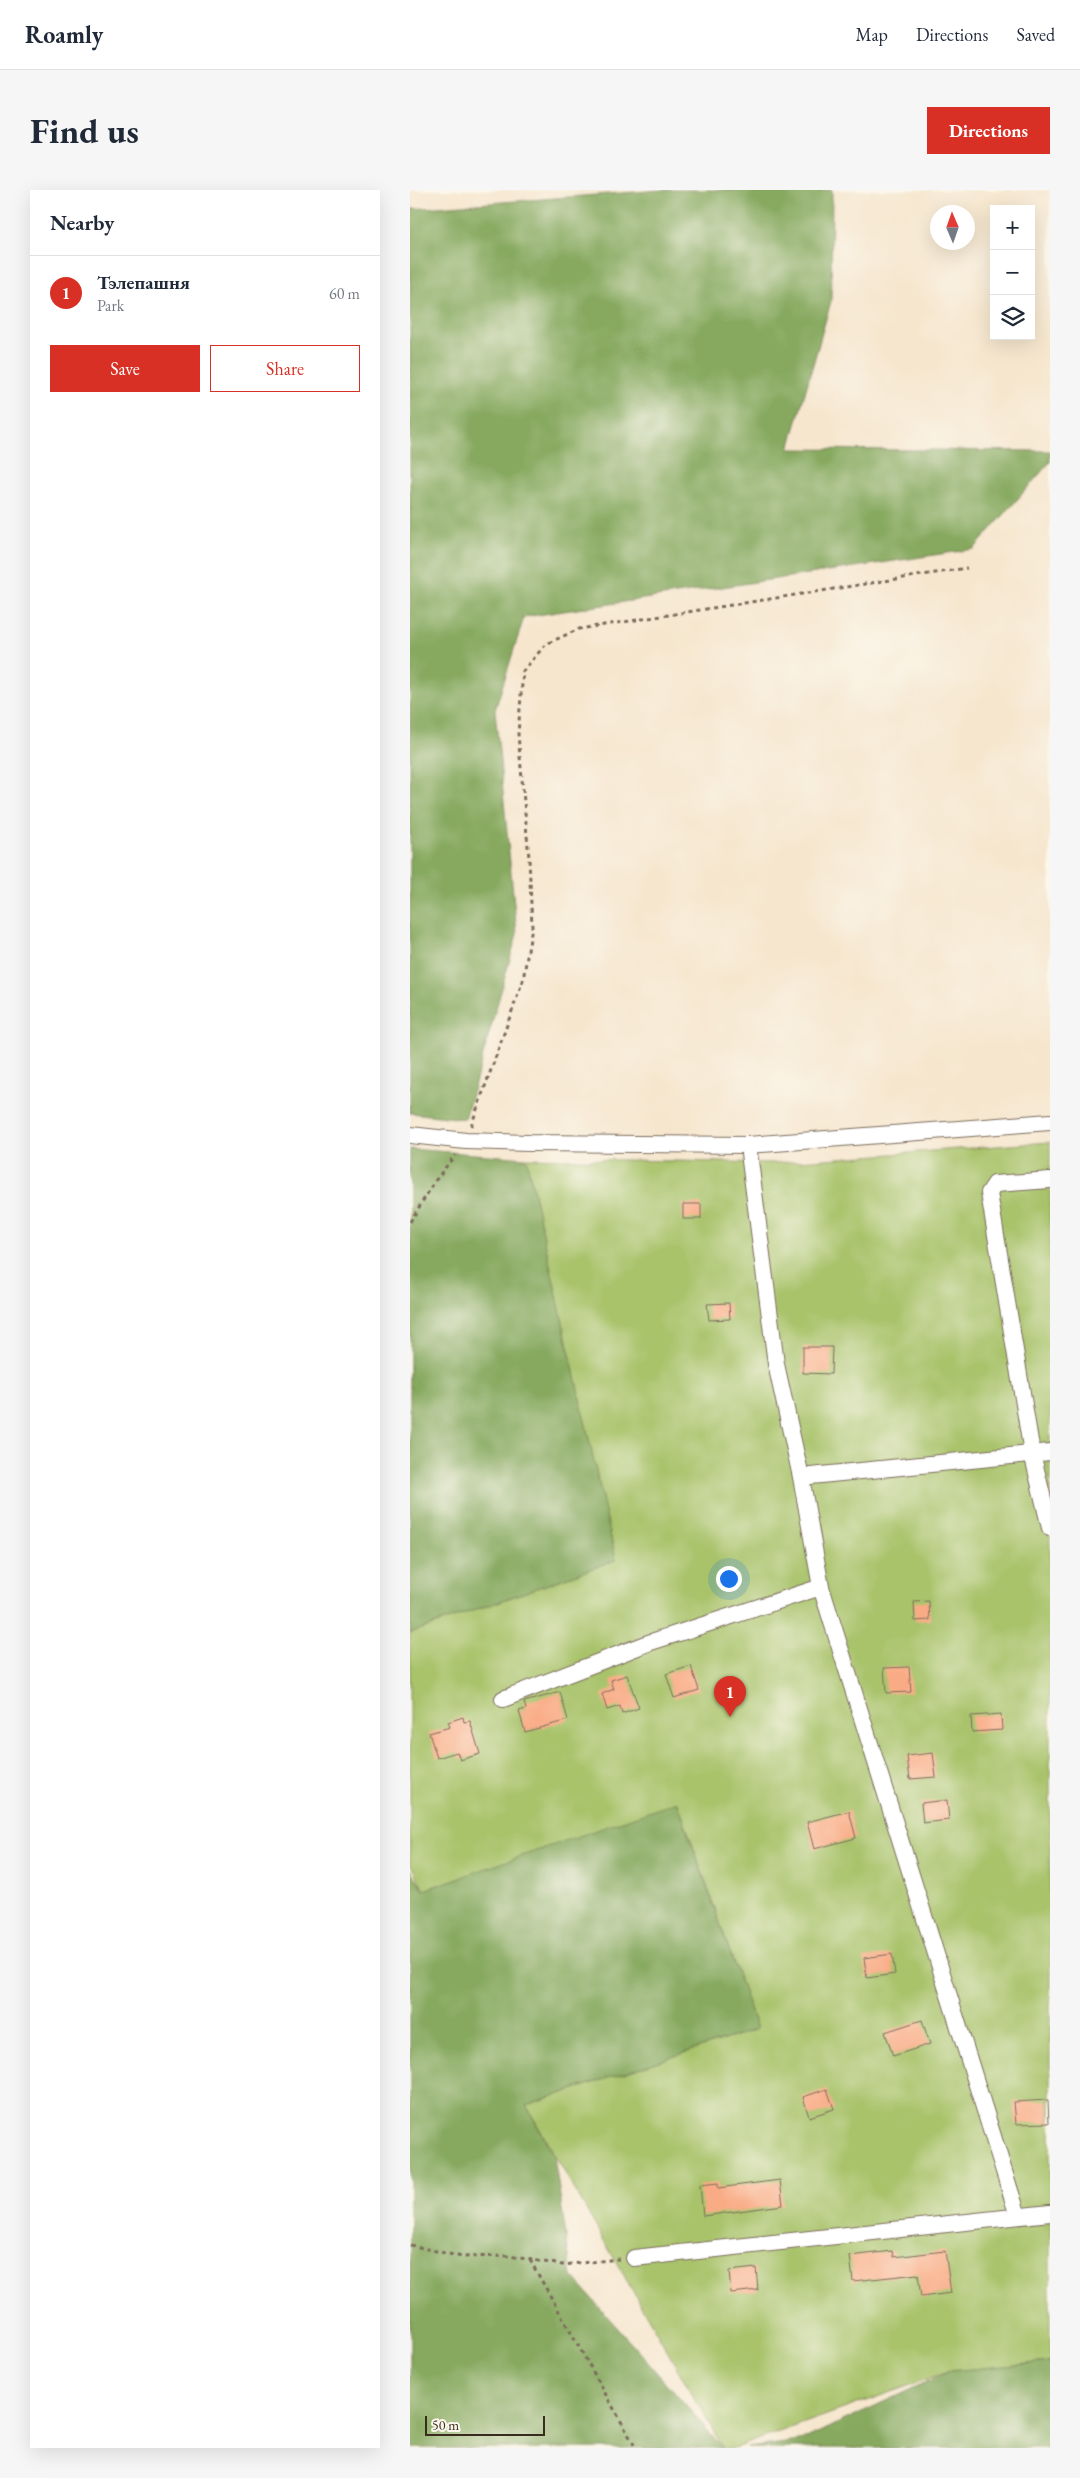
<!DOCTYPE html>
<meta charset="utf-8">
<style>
body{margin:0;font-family:"EB Garamond",serif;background:#f6f6f7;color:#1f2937}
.controls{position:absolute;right:15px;top:15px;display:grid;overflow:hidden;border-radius:0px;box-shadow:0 5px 20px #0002}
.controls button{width:45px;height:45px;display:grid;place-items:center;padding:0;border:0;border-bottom:1px solid #e0e1e3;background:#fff;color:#1f2937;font:25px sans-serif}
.compass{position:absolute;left:520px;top:15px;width:45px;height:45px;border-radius:50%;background:#fff;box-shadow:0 5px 20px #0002;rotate:358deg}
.scale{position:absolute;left:15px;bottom:12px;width:120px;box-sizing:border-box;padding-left:5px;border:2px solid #3b2a1e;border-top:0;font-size:14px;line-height:18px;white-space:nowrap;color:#3b2a1e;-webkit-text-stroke:4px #fbf7ec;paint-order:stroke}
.you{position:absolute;left:318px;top:1388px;width:18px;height:18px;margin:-12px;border:4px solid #fff;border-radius:50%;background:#1a73e8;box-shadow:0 0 0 8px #1a73e833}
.badge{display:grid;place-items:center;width:32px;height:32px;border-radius:50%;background:#d93025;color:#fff;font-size:16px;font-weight:700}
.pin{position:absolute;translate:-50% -41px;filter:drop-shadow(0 1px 2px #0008)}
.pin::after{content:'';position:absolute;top:26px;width:18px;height:15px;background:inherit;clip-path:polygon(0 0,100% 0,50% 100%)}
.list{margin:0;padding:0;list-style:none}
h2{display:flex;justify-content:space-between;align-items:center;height:65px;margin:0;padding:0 20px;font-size:21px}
h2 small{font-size:16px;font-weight:400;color:#747a83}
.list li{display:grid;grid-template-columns:32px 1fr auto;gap:15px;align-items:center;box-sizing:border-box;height:75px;padding:0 20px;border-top:1px solid #e0e1e3}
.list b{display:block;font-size:19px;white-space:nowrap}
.list p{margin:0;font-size:16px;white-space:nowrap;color:#747a83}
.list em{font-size:16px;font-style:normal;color:#747a83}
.actions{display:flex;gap:10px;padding:15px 20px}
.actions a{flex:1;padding:11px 0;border:1px solid #d93025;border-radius:0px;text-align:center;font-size:18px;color:#d93025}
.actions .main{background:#d93025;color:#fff}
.icon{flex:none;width:28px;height:28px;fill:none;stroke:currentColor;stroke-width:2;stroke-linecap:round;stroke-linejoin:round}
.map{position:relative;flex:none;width:640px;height:2258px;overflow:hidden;border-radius:0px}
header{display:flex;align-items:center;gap:30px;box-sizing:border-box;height:70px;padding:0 25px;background:#fff;border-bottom:1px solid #e0e1e3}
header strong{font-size:24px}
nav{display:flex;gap:28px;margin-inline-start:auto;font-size:18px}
.intro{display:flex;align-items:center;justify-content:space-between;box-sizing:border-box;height:120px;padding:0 30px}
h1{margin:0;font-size:35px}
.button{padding:12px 22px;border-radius:0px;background:#d93025;color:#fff;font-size:18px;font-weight:700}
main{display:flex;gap:30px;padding:0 30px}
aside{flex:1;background:#fff;border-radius:0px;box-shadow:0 5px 20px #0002}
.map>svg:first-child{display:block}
</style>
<header>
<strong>Roamly</strong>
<nav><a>Map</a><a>Directions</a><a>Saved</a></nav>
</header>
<div class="intro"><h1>Find us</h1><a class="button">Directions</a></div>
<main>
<aside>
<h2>Nearby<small></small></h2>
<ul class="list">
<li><span class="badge">1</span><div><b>Тэлепашня</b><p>Park</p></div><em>60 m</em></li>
</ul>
<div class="actions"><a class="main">Save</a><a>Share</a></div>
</aside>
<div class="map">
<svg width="640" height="2258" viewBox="0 0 640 2258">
<rect width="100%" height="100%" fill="#fbf7ec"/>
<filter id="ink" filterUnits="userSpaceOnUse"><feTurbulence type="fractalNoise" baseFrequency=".02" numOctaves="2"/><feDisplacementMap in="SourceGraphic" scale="10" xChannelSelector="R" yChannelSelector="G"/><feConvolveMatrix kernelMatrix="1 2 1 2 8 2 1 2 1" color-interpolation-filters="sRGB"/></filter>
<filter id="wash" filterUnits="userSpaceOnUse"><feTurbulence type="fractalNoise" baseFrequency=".0096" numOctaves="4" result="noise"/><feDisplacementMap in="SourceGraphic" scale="20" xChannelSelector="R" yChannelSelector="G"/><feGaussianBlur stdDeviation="1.12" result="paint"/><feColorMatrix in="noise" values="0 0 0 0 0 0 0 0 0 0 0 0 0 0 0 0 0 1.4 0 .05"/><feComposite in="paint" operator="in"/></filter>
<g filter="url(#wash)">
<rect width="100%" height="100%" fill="#f6e6ce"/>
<path fill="#a8c36a" stroke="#727644" d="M640,952V2172L540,2181L324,2258H313L116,1915L347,1839L268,1613L14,1700L0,1673V1443L206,1370L116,968L363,973Z"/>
<path fill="#86a95e" stroke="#606a3e" d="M252,0H422L421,111L379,259L640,261V272L564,359L114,427L85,520L107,744L55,929L0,923V19Z
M0,959L116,968L206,1370L0,1443Z
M267,1612L347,1839L116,1915L144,1966L162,2086L313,2258H0V1680L14,1700Z
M640,2172V2258H337L390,2251L540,2181Z"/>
<g id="blocks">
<path fill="#f9ab85" d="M273,1014H291V1029H273Z
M319,1113L320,1129L299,1130L297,1114Z
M393,1157H422L421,1184L393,1183Z
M519,1411L520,1430L505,1431L504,1412Z
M281,1476L289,1500L264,1508L256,1484Z
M499,1477L501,1502L476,1503L474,1478Z
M217,1485L229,1518L212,1524L210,1516L197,1520L192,1504L204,1499L201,1490Z
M150,1502L158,1530L115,1542L109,1521L116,1519L114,1512Z
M591,1524L592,1540L562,1542L561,1526Z
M53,1527L54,1532L60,1531L70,1564L50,1570L47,1562L27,1568L19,1543L40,1537L38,1532Z
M523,1563L526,1587L500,1589L497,1566Z
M537,1610L539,1630L513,1633L511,1613Z
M439,1621L446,1648L404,1659L397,1632Z
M482,1764L485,1784L457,1788L454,1768Z
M512,1830L520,1854L483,1866L475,1842Z
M417,1899L424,1919L399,1927L393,1907Z
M638,1910L639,1933L606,1934L604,1912Z
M370,1990L373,2015L293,2026L290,1995L308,1993V1998Z
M483,2061L484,2067L535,2061L541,2103L511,2107L508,2084L443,2091L440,2066Z
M346,2078L348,2100L321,2103L319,2081Z"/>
</g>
</g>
<g filter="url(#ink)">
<use href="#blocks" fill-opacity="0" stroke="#7c6c5c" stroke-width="1"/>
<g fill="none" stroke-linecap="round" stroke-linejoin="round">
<defs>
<path id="minor" d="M0,945L56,951L119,953L338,955L640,932
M338,955L366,1174L391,1287L411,1397L608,2026
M640,990L585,994L579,1003L622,1263L640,1338
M391,1287L640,1262
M93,1509L238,1453L411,1397
M224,2068L640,2023"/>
</defs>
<use href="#minor" stroke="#7c6c5c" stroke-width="18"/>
<path stroke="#7c6c5c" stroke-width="3" stroke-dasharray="4 4" stroke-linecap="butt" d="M61,936L113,790L122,737L119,668L108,544L113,481L136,454L169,439L557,378
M0,1032L25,991L45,965
M0,2055L52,2067L99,2066L152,2075L209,2069
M120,2070L226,2258"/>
<use href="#minor" stroke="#fff" stroke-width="16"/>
</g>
</g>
</svg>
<div class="controls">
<button>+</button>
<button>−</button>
<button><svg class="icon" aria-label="layers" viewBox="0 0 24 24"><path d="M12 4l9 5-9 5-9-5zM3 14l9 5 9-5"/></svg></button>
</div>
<svg class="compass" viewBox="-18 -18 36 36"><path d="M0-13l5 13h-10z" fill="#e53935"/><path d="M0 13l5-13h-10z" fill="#747a83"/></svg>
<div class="scale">50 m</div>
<div class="you"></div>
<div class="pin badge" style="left:320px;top:1527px">1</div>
</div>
</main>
